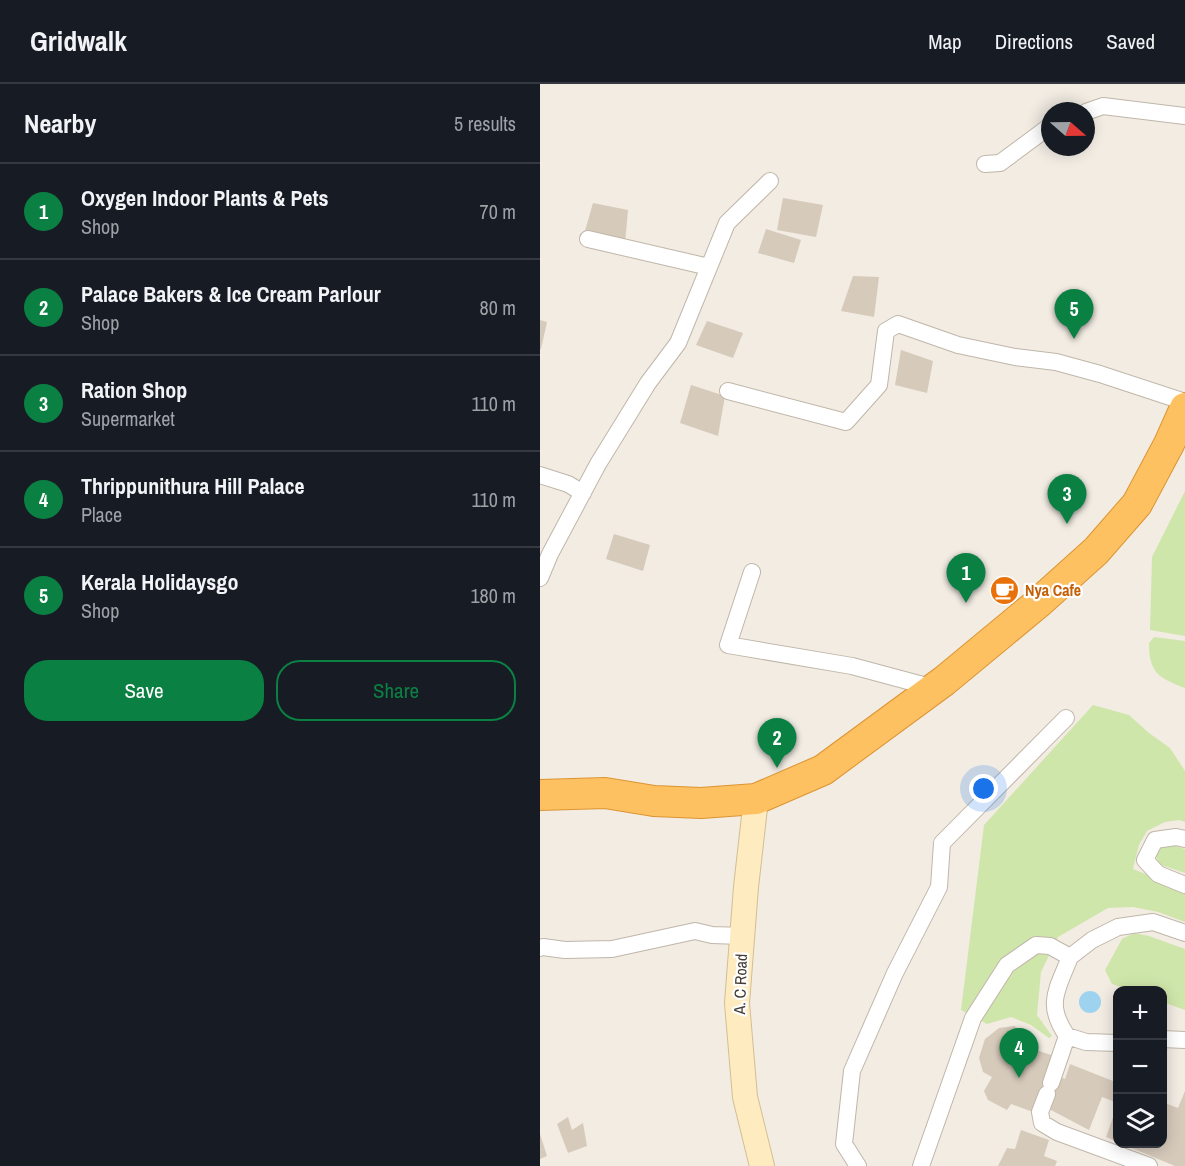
<!DOCTYPE html>
<meta charset="utf-8">
<style>
body{margin:0;font-family:"Archivo Narrow",sans-serif;background:#20242c;color:#f1f3f6}
.controls{position:absolute;right:18px;bottom:18px;display:grid;overflow:hidden;border-radius:12px;box-shadow:0 3px 15px #0003}
.controls button{width:54px;height:54px;display:grid;place-items:center;padding:0;border:0;border-bottom:2px solid #363941;background:#171b24;color:#f1f3f6;font:30px sans-serif}
.compass{position:absolute;left:501px;top:18px;width:54px;height:54px;border-radius:50%;background:#171b24;box-shadow:0 3px 15px #0003;rotate:110deg}
.you{position:absolute;left:444px;top:705px;width:21px;height:21px;margin:-15px;border:4px solid #fff;border-radius:50%;background:#1a73e8;box-shadow:0 0 0 9px #1a73e833}
.badge{display:grid;place-items:center;width:39px;height:39px;border-radius:50%;background:#0b8043;color:#fff;font-size:20px;font-weight:700}
.pin{position:absolute;translate:-50% -50px;filter:drop-shadow(0 2px 3px #0008)}
.pin::after{content:'';position:absolute;top:32px;width:21px;height:18px;background:inherit;clip-path:polygon(0 0,100% 0,50% 100%)}
.list{margin:0;padding:0;list-style:none}
h2{display:flex;justify-content:space-between;align-items:center;height:78px;margin:0;padding:0 24px;font-size:26px}
h2 small{font-size:20px;font-weight:400;color:#9ea1a6}
.list li{display:grid;grid-template-columns:39px 1fr auto;gap:18px;align-items:center;box-sizing:border-box;height:96px;padding:0 24px;border-top:2px solid #363941}
.list b{display:block;font-size:22px;white-space:nowrap}
.list p{margin:0;font-size:20px;white-space:nowrap;color:#9ea1a6}
.list em{font-size:20px;font-style:normal;color:#9ea1a6}
.actions{display:flex;gap:12px;padding:18px 24px}
.actions a{flex:1;padding:14px 0;border:2px solid #0b8043;border-radius:24px;text-align:center;font-size:21px;color:#0b8043}
.actions .main{background:#0b8043;color:#fff}
.icon{flex:none;width:33px;height:33px;fill:none;stroke:currentColor;stroke-width:2;stroke-linecap:round;stroke-linejoin:round}
.map{position:relative;flex:none;width:645px;height:1082px;overflow:hidden}
header{display:flex;align-items:center;gap:36px;box-sizing:border-box;height:84px;padding:0 30px;background:#171b24;border-bottom:2px solid #363941}
header strong{font-size:28px}
nav{display:flex;gap:33px;margin-inline-start:auto;font-size:21px}
main{display:flex}
aside{flex:1;background:#171b24}
.map>svg:first-child{display:block}
</style>
<header>
<strong>Gridwalk</strong>
<nav><a>Map</a><a>Directions</a><a>Saved</a></nav>
</header>
<main>
<aside>
<h2>Nearby<small>5 results</small></h2>
<ul class="list">
<li><span class="badge">1</span><div><b>Oxygen Indoor Plants &amp; Pets</b><p>Shop</p></div><em>70 m</em></li>
<li><span class="badge">2</span><div><b>Palace Bakers &amp; Ice Cream Parlour</b><p>Shop</p></div><em>80 m</em></li>
<li><span class="badge">3</span><div><b>Ration Shop</b><p>Supermarket</p></div><em>110 m</em></li>
<li><span class="badge">4</span><div><b>Thrippunithura Hill Palace</b><p>Place</p></div><em>110 m</em></li>
<li><span class="badge">5</span><div><b>Kerala Holidaysgo</b><p>Shop</p></div><em>180 m</em></li>
</ul>
<div class="actions"><a class="main">Save</a><a>Share</a></div>
</aside>
<div class="map">
<svg width="645" height="1082" viewBox="0 0 645 1082">
<rect width="100%" height="100%" fill="#f2ece3"/>
<path fill="#cfe6ab" d="M645,407V552L610,546L612,473Z
M614,553L645,557V604C618,594 609,588 609,559Z
M553,621L589,631L609,649L630,664L645,687V738L639,736L625,738L607,747L599,761L593,785L645,806V838L618,828L593,823L568,824L518,853L501,888L497,931L512,952L509,954L491,941L471,933L447,940L421,926L444,741Z
M632,761L645,765V789L618,780L616,769L619,763Z
M594,849L609,852L645,865V926L623,918L622,906H590L572,900L565,886L582,855Z"/>
<path fill="#9ed3f0" d="M539 918a11 11 0 1 1 22 0a11 11 0 1 1-22 0Z"/>
<path fill="#d6cabb" d="M243,114L283,121L276,153L237,146Z
M53,119L88,126L85,159L45,147Z
M226,145L261,156L254,179L218,169Z
M313,192L339,193L334,233L301,227Z
M0,236L7,238L1,265H0Z
M167,237L203,249L193,274L156,261Z
M361,266L393,277L387,309L355,301Z
M151,301L185,312L178,352L140,339Z
M74,450L110,461L103,487L66,475Z
M474,942L488,951L494,958L490,964L514,972L521,993L525,995L530,980L578,999V1019L562,1013L549,1046L509,1025L493,1028L471,1020L467,1026L448,1016L444,1007L452,993L443,988L439,974L445,955L459,944Z
M645,1007V1082H635L582,1060H622V1018L638,1024Z
M577,1022H578V1058L566,1053Z
M28,1033L32,1046L43,1039L47,1062L28,1069L17,1040Z
M481,1046L509,1056L504,1072L517,1077L515,1082H458L467,1064L475,1065Z
M0,1050L7,1072L0,1075Z"/>
<g fill="none" stroke-linecap="round" stroke-linejoin="round">
<defs>
<path id="street" d="M546,28L563,22L645,32
M445,80L460,79L510,42
M48,155L169,183
M188,307L306,338L339,301L346,247L358,240L418,261L475,273L516,278L560,290L645,318
M0,391L28,400L43,409
M212,488L188,561L312,582L394,604
M0,494L10,470L58,380L108,299L138,259L187,139L230,97
M645,755L636,753L615,756L605,776L618,790L645,801
M0,864L3,863L25,866L72,865L155,847L172,851L202,852
M530,873L552,856L578,843L613,838L645,849
M527,952L546,958L578,959
M622,955L645,956
M507,1010L500,1028L502,1039L517,1048L609,1082
M318,1082L304,1060L312,987L355,889L399,803L402,759L526,634
M381,1082L433,934L467,881L496,861L510,862L530,873C517,906 505,920 527,952L511,999"/>
<path id="secondary" d="M216,715L206,803L197,919L205,1013L222,1082"/>
<path id="highway" d="M0,711L65,709L114,717L161,719L216,715L283,686L404,597L497,520L556,467L597,420L629,360L645,324"/>
</defs>
<use href="#street" stroke="#c0b6a9" stroke-width="18"/>
<use href="#secondary" stroke="#d2be92" stroke-width="26"/>
<use href="#highway" stroke="#dd9432" stroke-width="32"/>
<use href="#street" stroke="#fff" stroke-width="16"/>
<use href="#secondary" stroke="#feecc0" stroke-width="24"/>
<use href="#highway" stroke="#fec162" stroke-width="30"/>
</g>
<defs>
<symbol id="cafe-disc" viewBox="-11 -11 22 22"><circle r="9.5" fill="#e8710a" stroke="#fff"/><path d="M-5.5-4.5H6V0H3Q3 3.5 0 3.5H-2.5Q-5.5 3.5-5.5 0ZM3-3.2v2h1.7v-2ZM-6 4.5H4V6H-6Z" fill="#fff"/></symbol>
</defs>
<g fill-rule="evenodd">
<use href="#cafe-disc" x="448" y="490" width="33" height="33"/>
</g>
<g text-anchor="middle" dominant-baseline="central" stroke-width="4.5" stroke-linejoin="round" paint-order="stroke">
<g font-size="16" font-weight="bold" fill="#c56008" stroke="#fff" text-anchor="start">
<text x="485" y="506">Nya Cafe</text>
</g>
<g font-size="16" fill="#433c33" stroke="#fff">
<text transform="translate(200 900) rotate(-88)">A. C Road</text>
</g>
</g>
</svg>
<div class="controls">
<button>+</button>
<button>−</button>
<button><svg class="icon" aria-label="layers" viewBox="0 0 24 24"><path d="M12 4l9 5-9 5-9-5zM3 14l9 5 9-5"/></svg></button>
</div>
<svg class="compass" viewBox="-18 -18 36 36"><path d="M0-13l5 13h-10z" fill="#e53935"/><path d="M0 13l5-13h-10z" fill="#9ea1a6"/></svg>
<div class="you"></div>
<div class="pin badge" style="left:426px;top:519px">1</div>
<div class="pin badge" style="left:237px;top:684px">2</div>
<div class="pin badge" style="left:527px;top:440px">3</div>
<div class="pin badge" style="left:479px;top:994px">4</div>
<div class="pin badge" style="left:534px;top:255px">5</div>
</div>
</main>
